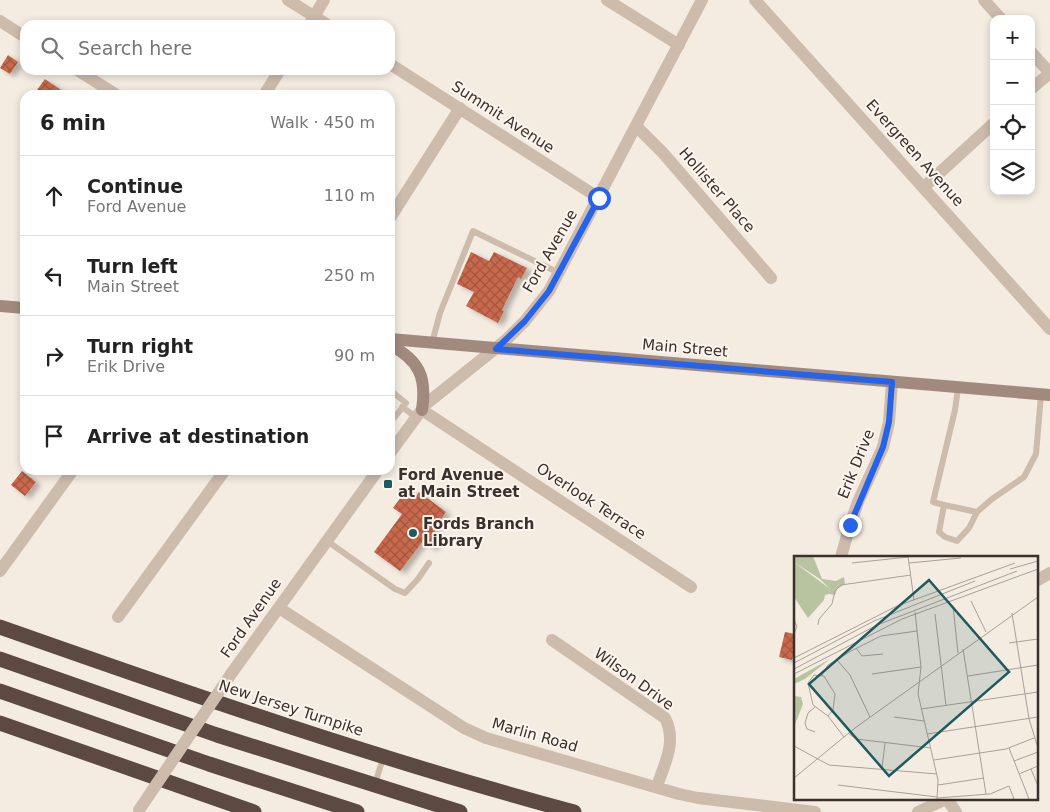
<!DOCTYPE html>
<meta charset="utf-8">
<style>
body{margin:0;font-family:"DejaVu Sans",sans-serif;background:#f2f2f2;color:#222}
.controls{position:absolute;right:15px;top:15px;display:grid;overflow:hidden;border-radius:10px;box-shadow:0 2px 8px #0003}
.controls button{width:45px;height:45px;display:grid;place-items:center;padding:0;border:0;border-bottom:1px solid #e0e0e0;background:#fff;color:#222;font:25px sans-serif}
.stop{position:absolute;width:15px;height:15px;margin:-11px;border:4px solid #2563eb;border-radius:50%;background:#fff}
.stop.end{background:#2563eb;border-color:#fff;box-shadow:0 1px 5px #0008}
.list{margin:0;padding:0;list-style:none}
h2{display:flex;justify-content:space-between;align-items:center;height:65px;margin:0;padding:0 20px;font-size:21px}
h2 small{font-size:16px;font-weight:400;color:#767676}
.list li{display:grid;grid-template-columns:32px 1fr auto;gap:15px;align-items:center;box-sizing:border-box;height:80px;padding:0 20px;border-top:1px solid #e0e0e0}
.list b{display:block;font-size:19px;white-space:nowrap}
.list p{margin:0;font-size:16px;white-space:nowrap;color:#767676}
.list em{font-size:16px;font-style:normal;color:#767676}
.icon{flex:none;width:28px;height:28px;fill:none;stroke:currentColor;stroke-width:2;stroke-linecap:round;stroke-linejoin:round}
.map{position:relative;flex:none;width:1050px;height:812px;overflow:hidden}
.search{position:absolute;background:#fff;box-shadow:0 2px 8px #0003;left:20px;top:20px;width:375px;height:55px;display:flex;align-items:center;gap:12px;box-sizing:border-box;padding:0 18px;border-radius:15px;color:#767676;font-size:19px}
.panel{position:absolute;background:#fff;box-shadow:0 2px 8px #0003;left:20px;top:90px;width:375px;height:385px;border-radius:15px}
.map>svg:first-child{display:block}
</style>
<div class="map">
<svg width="1050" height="812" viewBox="0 0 1050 812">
<defs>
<pattern id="building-cross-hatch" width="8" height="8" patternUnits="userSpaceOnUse" patternTransform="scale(1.25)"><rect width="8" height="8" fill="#c8694b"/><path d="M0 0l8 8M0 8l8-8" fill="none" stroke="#a4573f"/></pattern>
<filter id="shadow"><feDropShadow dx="5" dy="3" stdDeviation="2.5" flood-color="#0004"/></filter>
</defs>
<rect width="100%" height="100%" fill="#f4ebe1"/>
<path fill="url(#building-cross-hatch)" filter="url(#shadow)" d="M8,55L18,62L10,74L0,68Z
M45,79L58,88L68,95H44L37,90Z
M471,252L489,261L494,252L527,268L521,279L518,277L502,310L504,311L498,323L466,306L474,292L457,284Z
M22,471L36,482L25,496L11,485Z
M407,489L416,496L419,492L446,512L433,530L441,536L432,548L423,541L400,571L374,552L402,514L393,508Z
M785,632L795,634V647L792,660L779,657Z"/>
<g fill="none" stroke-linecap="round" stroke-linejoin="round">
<path stroke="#cdbbac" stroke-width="6" d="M432,343L440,313L473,231L559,273
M958,388L955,410L933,502L944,505L939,532L945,537L957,541L969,528L977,512L992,499L1024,477L1036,454L1041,395
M390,390L406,403L390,423
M402,407L416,417
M944,505L977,512
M327,541L395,589L405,593L418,579L429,563
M375,784L383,758"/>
<path stroke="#cdbbac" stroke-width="12" d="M288,0L328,25
M607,0L679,45
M755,0L1050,329
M984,0L1001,19
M0,21L25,37
M309,25L324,0
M1031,52L1050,73
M390,64L599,198
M77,70L117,95
M1031,89L1050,73
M264,95L280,70
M636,126L663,153L771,278
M924,187L994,123
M390,218L460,108
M422,410L691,587
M841,557L850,525L858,502L883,447L889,422L892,382
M0,571L73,470
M1036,581L1050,573
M279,608L464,728L486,738L679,794L698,798L815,812
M118,617L225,470
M552,640L665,718C677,741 665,763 657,786
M946,798L956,812
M918,812L946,799"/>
<path stroke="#cdbbac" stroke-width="12" d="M390,453L426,404L506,340L525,321L549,291L702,0
M231,674L378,470"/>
<path stroke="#a18a7d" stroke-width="12" d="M0,306L25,308
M390,339L1050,395
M390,345C419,360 427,377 422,410"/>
<path stroke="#5c4a42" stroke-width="15" d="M0,627C190,694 380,760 574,812
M0,659L217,735L460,812
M0,691L209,764L357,812
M0,723L254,812"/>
<path stroke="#cdbbac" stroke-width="12" d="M139,810L231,674"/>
</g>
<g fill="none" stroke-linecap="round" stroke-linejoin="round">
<path stroke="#2563eb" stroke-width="6" d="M599,198L549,291L525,321L496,349L892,382L889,422L883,447L850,525"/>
</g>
<g fill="#1f5a5e" stroke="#fbf5ee" stroke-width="2">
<rect x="383" y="479" width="10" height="10" rx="2.5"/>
<circle cx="413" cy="533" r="5"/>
</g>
<g text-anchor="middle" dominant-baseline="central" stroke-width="4" stroke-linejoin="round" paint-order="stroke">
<g font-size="15" fill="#3b302b" stroke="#fbf5ee">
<text transform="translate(503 117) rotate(33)">Summit Avenue</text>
<text transform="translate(915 153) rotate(48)">Evergreen Avenue</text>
<text transform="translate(717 190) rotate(49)">Hollister Place</text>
<text transform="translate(550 251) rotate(-60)">Ford Avenue</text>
<text transform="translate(685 348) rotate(5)">Main Street</text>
<text transform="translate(856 464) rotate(-68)">Erik Drive</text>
<text transform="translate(591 501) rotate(33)">Overlook Terrace</text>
<text transform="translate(251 618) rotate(-55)">Ford Avenue</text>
<text transform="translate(634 679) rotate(36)">Wilson Drive</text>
<text transform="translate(291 708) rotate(18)">New Jersey Turnpike</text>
<text transform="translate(535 735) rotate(16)">Marlin Road</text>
</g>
<g font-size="15" font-weight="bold" fill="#3b302b" stroke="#fbf5ee" text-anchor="start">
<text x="398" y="475">Ford Avenue<tspan x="398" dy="17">at Main Street</tspan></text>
<text x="423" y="524">Fords Branch<tspan x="423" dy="17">Library</tspan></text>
</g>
</g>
<g transform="translate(794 556)">
<rect width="244" height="244" fill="#f4ebe1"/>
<path d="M0,6L36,33L35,38L31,39L30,44L14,62L0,41ZM36,103L11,123L0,128V123ZM0,140L7,141L9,148L0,171Z" fill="#b8c4a0"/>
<path d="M0,0H19L28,23L42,25L50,21L51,28L43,33L41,39L35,38L36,33L26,23L0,6Z" fill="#b8c4a0"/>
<path fill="none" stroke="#aaa098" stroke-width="1" d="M114,0L120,44M58,7L114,1M115,7L167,2M216,13L244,5M177,45L192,76M159,50L164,97M121,56L127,111L124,138L144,224L143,243M218,57L235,163L244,192M141,58L152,150M0,63L3,71L0,77M24,69L25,63L38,48L41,35L47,29L117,19M215,87L244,83M62,92L68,100L89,98M169,93L192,238M0,102L103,50L221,7M43,104L56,119L76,161M0,107L80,65L181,25M0,113L83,69L223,15M0,118L108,63L244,13M78,118L127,111M28,119L34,109L57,95L87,80L123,75M174,120L244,109M21,151L14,157L11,167L13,173L21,176M127,153L244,136M34,160L39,154L41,138L30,120L20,119L14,127L19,149L34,160L50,181M100,161L130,165M54,177L62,183L137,192M133,178L244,161M0,190L35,209L143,218M215,192L235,243M140,204L212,193L240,182M220,205L244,196M88,212L91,187M237,213L244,230M225,218L244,210M0,222L61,172L244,41M44,229L143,241M144,229L190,222M143,242L196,238L215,230L220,243"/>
<path fill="#1f5a5e" fill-opacity="0.15" stroke="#1f5a5e" stroke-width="2.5" d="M135,24L215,116L95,220L15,128Z"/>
<rect width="244" height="244" fill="none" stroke="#3b302b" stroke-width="2.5"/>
</g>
</svg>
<div class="controls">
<button>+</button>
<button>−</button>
<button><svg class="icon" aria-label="locate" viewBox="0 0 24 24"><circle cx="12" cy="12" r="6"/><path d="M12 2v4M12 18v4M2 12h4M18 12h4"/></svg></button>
<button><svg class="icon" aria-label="layers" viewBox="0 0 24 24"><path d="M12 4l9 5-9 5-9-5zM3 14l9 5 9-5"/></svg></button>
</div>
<div class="stop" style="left:599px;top:198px"></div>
<div class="stop end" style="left:850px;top:525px"></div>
<div class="search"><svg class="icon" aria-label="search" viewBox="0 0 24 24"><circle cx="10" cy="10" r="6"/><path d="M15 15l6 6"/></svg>Search here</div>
<section class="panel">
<h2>6 min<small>Walk · 450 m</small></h2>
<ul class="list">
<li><svg class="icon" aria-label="ahead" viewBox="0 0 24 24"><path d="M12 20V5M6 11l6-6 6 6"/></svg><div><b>Continue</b><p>Ford Avenue</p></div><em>110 m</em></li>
<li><svg class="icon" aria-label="left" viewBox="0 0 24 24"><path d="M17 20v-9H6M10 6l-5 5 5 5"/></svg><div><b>Turn left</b><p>Main Street</p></div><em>250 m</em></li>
<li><svg class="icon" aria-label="right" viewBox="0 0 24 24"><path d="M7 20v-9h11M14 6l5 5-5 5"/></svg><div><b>Turn right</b><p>Erik Drive</p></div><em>90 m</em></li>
<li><svg class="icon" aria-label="arrive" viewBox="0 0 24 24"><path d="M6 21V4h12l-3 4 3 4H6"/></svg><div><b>Arrive at destination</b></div></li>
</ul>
</section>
</div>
